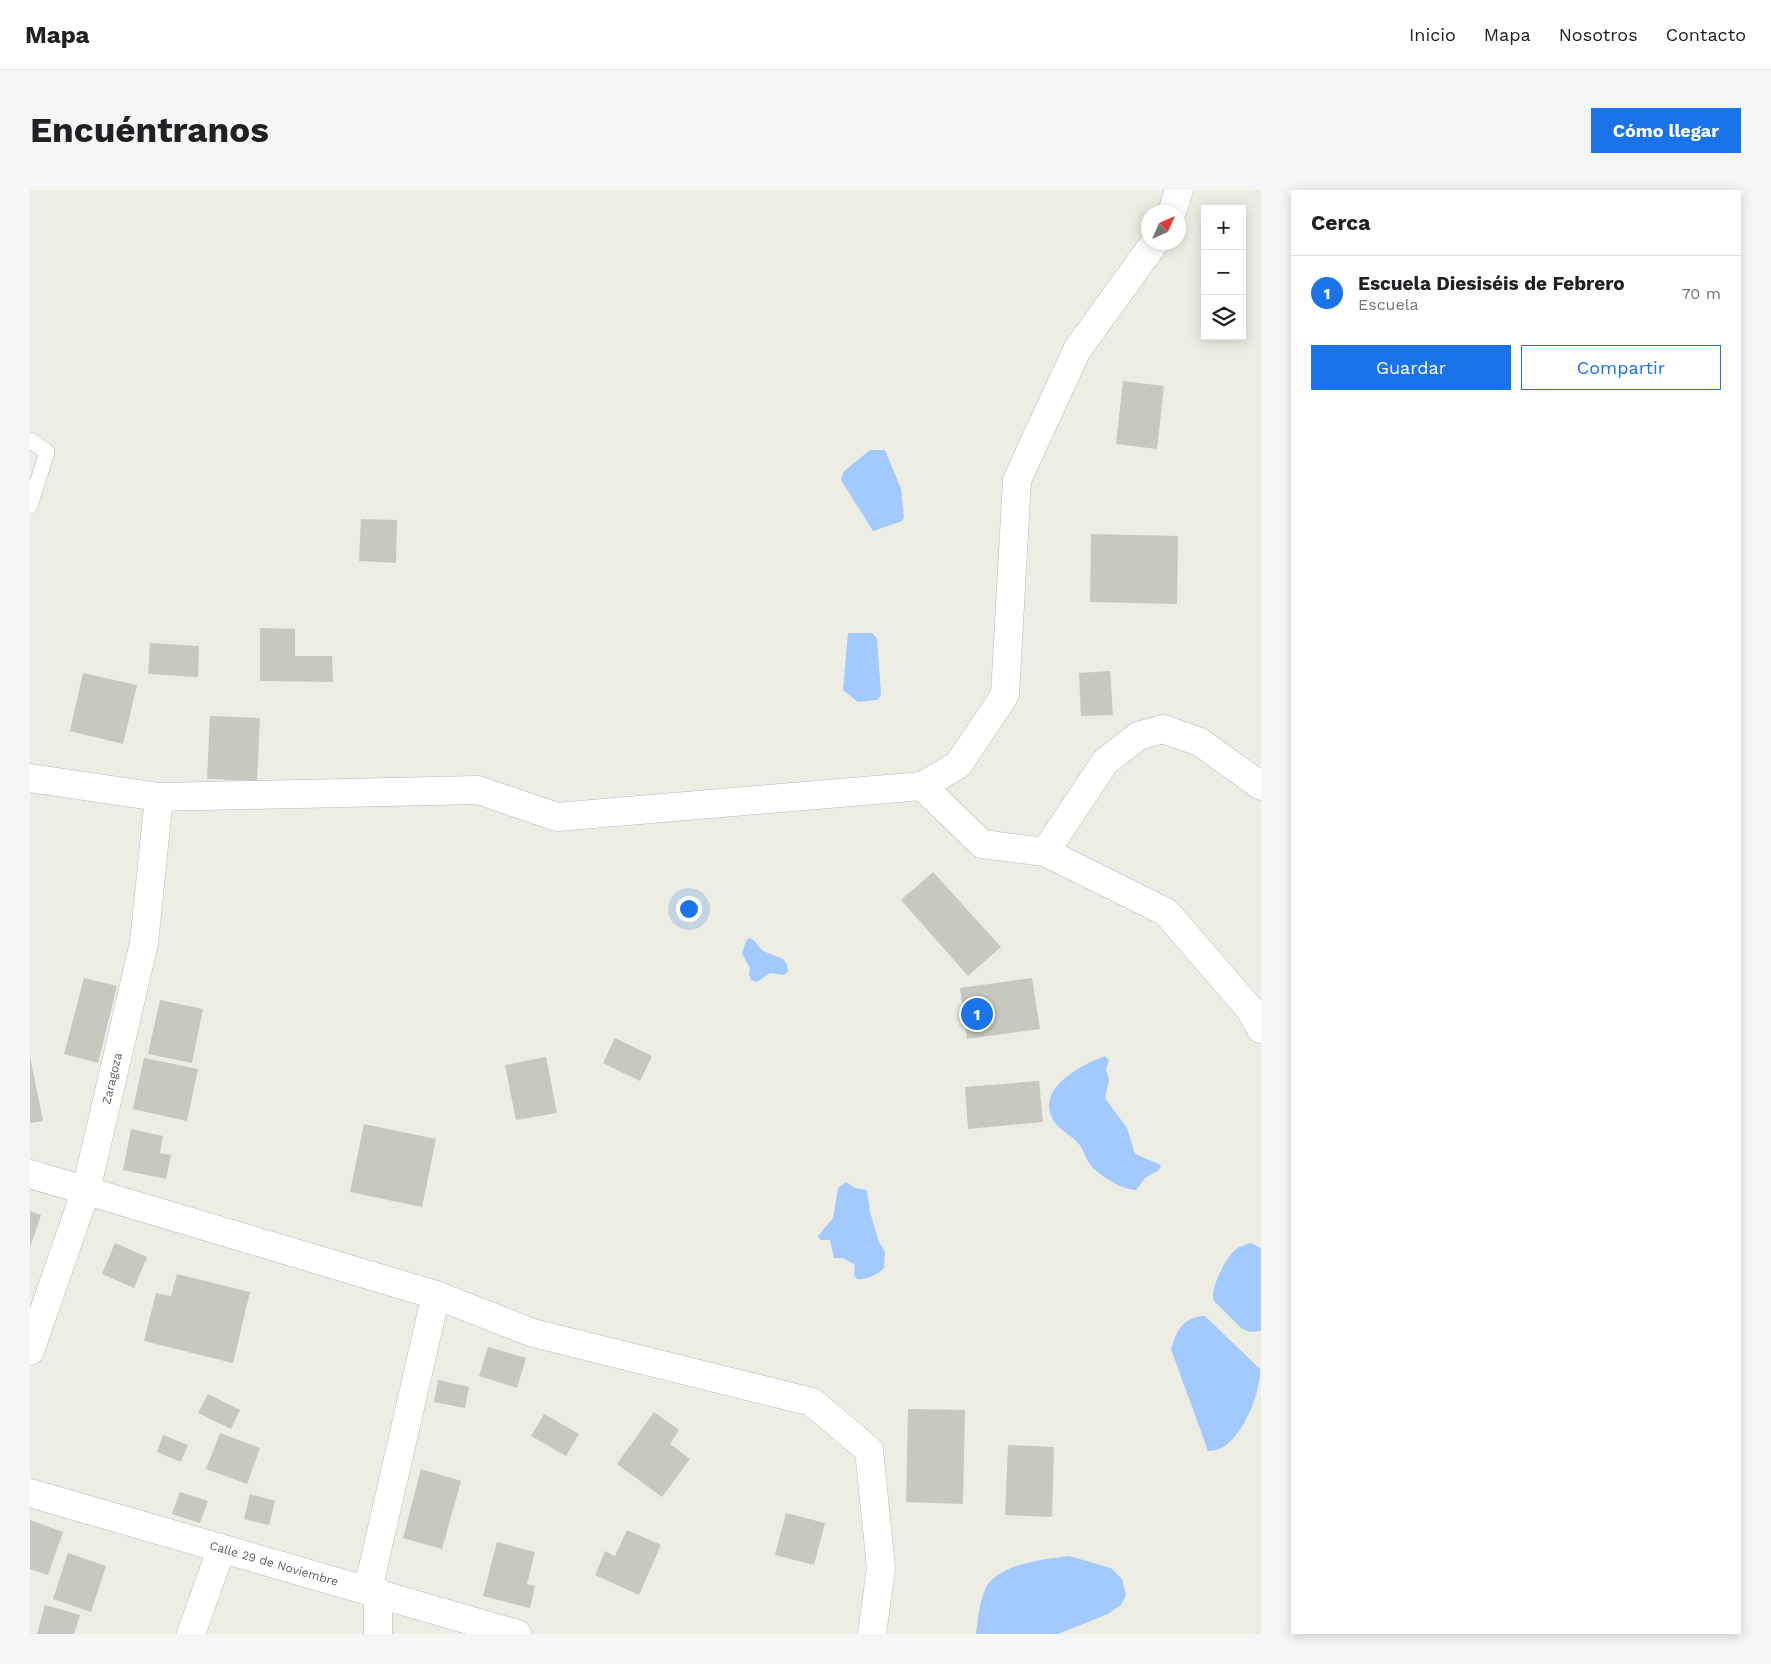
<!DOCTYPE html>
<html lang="es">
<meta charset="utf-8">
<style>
body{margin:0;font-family:"Work Sans",sans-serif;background:#f6f6f6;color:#202124}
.controls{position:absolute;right:15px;top:15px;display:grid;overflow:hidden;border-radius:0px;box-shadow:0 2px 12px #0003}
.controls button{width:45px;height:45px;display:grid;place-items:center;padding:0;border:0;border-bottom:1px solid #e0e0e0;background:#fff;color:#202124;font:25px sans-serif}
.compass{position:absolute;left:1111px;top:15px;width:45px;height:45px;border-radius:50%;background:#fff;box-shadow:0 2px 12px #0003;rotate:45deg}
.you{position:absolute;left:658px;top:718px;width:18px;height:18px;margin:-12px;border:4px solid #fff;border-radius:50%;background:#1a73e8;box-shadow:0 0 0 8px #1a73e833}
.badge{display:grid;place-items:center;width:32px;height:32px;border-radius:50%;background:#1a73e8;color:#fff;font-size:16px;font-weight:700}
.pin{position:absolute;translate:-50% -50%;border:2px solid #fff;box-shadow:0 1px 5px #0006}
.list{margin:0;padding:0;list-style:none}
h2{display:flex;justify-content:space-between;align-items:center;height:65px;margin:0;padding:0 20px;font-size:21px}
h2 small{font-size:16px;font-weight:400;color:#757577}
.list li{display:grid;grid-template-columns:32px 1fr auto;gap:15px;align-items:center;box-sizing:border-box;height:75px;padding:0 20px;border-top:1px solid #e0e0e0}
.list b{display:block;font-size:19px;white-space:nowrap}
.list p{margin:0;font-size:16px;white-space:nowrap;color:#757577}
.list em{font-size:16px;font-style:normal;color:#757577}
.actions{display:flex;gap:10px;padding:15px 20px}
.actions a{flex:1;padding:11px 0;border:1px solid #1a73e8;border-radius:0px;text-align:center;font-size:18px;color:#1a73e8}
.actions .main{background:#1a73e8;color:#fff}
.icon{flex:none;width:28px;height:28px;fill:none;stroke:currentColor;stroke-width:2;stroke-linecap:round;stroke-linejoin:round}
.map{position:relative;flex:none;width:1231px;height:1444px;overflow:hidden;border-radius:0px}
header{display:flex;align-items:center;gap:30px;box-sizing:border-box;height:70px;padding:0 25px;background:#fff;border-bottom:1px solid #e0e0e0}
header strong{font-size:24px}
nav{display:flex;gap:28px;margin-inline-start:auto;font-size:18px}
.intro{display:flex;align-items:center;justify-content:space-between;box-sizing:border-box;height:120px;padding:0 30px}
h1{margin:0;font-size:35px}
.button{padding:12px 22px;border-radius:0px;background:#1a73e8;color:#fff;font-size:18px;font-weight:700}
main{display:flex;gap:30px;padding:0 30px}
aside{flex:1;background:#fff;border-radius:0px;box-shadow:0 2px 12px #0003}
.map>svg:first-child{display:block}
</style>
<header>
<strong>Mapa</strong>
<nav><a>Inicio</a><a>Mapa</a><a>Nosotros</a><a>Contacto</a></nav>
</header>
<div class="intro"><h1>Encuéntranos</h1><a class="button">Cómo llegar</a></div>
<main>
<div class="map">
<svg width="1231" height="1444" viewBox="0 0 1231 1444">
<rect width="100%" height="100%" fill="#eeede3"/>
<path fill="#a3cafe" d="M840,260H855L871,299L874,328L872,331L843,341L811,290L813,282Z
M818,443H842L847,448L851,505L848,510L828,512L813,500Z
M719,748C726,750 727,755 731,759C742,768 758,764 758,781L754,785L740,783L727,792L721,790L719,784L720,778L712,764L716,751Z
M1075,866L1079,870L1076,879L1079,890L1075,908L1097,938L1105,964L1131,975L1129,980L1115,988L1106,1000C1091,999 1073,988 1062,977C1057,971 1055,964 1051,957C1044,945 1029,942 1022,928C1007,897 1053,874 1075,866Z
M816,992L825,998L837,1000L840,1022L849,1052L855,1062L854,1078C848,1085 836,1090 827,1089L824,1085L825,1075L813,1068H804L800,1050H790L788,1046L803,1028L808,998Z
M1220,1053L1231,1058V1141L1219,1142L1211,1138L1184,1111C1179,1100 1196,1067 1206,1059C1210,1056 1216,1055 1220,1053Z
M1175,1126L1230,1179C1231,1205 1208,1263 1178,1261L1141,1159C1147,1140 1153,1127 1175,1126Z
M1039,1366L1081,1378L1092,1389L1096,1405L1091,1415L1078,1424L1028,1444H946C948,1430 949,1415 954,1402C963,1374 1015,1369 1039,1366Z"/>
<path fill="#c8c7c0" d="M1093,191L1134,196L1127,259L1086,254Z
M331,329L367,330L366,373L329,371Z
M1061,344L1148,346L1147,414L1060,412Z
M230,438L265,439V466H302L303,492L230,491Z
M120,453L169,456L168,487L118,484Z
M1080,481L1083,525L1051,526L1049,483Z
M53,483L107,495L93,554L40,541Z
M180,526L230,528L227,591L177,589Z
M903,682L971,757L938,786L871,710Z
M54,788L87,796L68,873L34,864Z
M1002,788L1010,839L937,849L930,798Z
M130,810L173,819L162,873L118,864Z
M585,848L622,866L610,891L573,873Z
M0,867L13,931L0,933Z
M516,867L527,923L486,930L475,875Z
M114,868L168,879L157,931L103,919Z
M1009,891L1013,932L938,939L935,897Z
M334,934L406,949L392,1017L320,1002Z
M101,939L133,946L130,963L141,965L136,989L93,980Z
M0,1021L11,1025L0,1057Z
M85,1053L117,1067L104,1098L72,1084Z
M147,1084L220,1102L203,1173L114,1151L126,1103L141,1106Z
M458,1157L496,1168L487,1198L449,1186Z
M408,1190L439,1197L435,1218L404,1212Z
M178,1204L210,1220L201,1239L168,1223Z
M878,1219L935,1220L933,1314L876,1312Z
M624,1222L649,1240L640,1254L660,1269L632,1307L587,1274Z
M514,1224L549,1244L536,1266L501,1246Z
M190,1243L230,1258L217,1294L176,1279Z
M133,1245L158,1255L151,1272L127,1262Z
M978,1255L1024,1257L1022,1327L975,1325Z
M391,1279L431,1291L412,1359L373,1348Z
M150,1302L178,1311L170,1333L142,1324Z
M220,1304L245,1311L239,1335L214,1329Z
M756,1323L795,1333L784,1375L745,1365Z
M0,1330L33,1342L18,1385L0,1379Z
M597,1340L631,1355L609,1405L565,1385L575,1361L585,1366Z
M467,1352L505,1362L497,1394L505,1396L500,1418L453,1406Z
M38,1363L76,1376L61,1422L23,1409Z
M15,1415L50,1425L44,1444H7Z"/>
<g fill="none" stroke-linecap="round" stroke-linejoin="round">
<defs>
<path id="lane" d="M0,250L17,262L0,316"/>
<g id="street">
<path d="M1142,22L1149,0"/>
<path d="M1125,52L1047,160L987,290L975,505L928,575L892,596L952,654L1015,662L1075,572L1108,546L1133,539L1170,552L1231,596"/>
<path d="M0,588L129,607L448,600L527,627L892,596"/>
<path d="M1015,662L1136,722L1219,818L1231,839"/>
<path d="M0,984L406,1105L503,1143L782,1212L839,1260L851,1378L842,1444"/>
<path id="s1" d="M0,1161L56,1000L114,753L129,607"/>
<path id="s2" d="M0,1303L487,1444"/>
<path d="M338,1399L406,1105"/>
<path d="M161,1444L191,1360"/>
<path d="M348,1444V1402"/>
</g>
</defs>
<use href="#lane" stroke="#b8babf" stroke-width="16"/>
<use href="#street" stroke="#b8babf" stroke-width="29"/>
<use href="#lane" stroke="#fff" stroke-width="15"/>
<use href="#street" stroke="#fff" stroke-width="28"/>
</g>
<g text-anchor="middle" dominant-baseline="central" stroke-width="5" stroke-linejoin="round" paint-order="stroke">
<g font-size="12" fill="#5b5e64" stroke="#fff">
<text stroke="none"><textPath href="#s1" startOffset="285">Zaragoza</textPath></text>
<text stroke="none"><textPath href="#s2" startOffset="254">Calle 29 de Noviembre</textPath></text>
</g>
</g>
</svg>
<div class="controls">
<button>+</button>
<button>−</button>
<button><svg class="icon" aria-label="layers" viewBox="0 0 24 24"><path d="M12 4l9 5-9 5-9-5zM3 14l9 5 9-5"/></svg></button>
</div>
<svg class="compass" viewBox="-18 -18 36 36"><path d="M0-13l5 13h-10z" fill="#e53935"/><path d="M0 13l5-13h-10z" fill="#757577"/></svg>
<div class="you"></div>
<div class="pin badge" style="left:947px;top:824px">1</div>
</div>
<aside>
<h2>Cerca<small></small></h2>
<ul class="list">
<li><span class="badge">1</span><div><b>Escuela Diesiséis de Febrero</b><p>Escuela</p></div><em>70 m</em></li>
</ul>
<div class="actions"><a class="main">Guardar</a><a>Compartir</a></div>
</aside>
</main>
